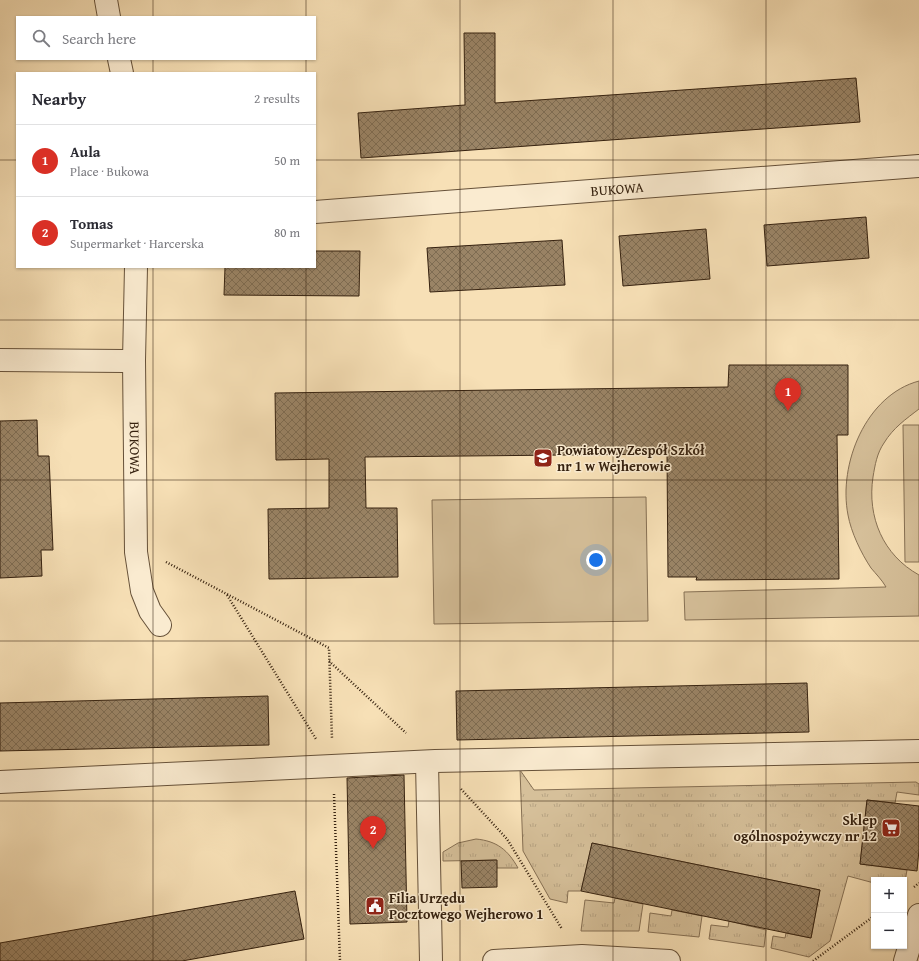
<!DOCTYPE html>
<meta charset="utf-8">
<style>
body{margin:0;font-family:"Gentium Book Plus",serif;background:#f2f2f3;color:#2b2b33}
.controls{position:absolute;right:12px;bottom:12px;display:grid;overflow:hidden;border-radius:0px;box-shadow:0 1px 3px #0004}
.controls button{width:36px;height:36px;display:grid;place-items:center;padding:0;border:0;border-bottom:1px solid #e1e1e2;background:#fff;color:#2b2b33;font:20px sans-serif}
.you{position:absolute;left:596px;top:560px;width:14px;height:14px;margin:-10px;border:3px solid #fff;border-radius:50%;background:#1a73e8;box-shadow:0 0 0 6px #1a73e833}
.badge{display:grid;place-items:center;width:26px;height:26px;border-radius:50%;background:#d93025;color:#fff;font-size:13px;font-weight:700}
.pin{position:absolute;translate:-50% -33px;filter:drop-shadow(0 1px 2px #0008)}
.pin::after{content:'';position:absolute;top:21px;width:14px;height:12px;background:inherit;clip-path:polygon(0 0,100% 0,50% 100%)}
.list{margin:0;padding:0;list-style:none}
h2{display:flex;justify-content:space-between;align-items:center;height:52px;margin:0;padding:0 16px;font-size:17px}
h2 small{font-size:13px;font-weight:400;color:#7c7c81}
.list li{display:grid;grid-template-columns:26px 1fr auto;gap:12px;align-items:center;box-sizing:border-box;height:72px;padding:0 16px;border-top:1px solid #e1e1e2}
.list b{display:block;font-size:15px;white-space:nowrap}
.list p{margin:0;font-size:13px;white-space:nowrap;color:#7c7c81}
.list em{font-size:13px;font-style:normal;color:#7c7c81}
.icon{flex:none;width:22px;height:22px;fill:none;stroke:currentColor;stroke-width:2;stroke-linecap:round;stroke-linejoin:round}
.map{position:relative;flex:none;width:919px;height:961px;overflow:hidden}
.search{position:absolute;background:#fff;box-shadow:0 1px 3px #0004;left:16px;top:16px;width:300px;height:44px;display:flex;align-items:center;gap:10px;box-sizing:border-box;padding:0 14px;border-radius:0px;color:#7c7c81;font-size:15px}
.panel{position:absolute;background:#fff;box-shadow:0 1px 3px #0004;left:16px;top:72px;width:300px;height:196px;border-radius:0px}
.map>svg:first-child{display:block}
</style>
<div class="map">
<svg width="919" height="961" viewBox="0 0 919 961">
<defs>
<pattern id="grass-tufts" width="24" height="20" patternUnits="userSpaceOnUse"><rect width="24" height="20" fill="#d6c09a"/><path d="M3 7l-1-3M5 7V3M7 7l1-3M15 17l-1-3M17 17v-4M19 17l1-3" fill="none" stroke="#b8a584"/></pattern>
<pattern id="building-cross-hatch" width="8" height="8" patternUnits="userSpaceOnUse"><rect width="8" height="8" fill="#9a8466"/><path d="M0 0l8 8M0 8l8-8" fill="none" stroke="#7e6c52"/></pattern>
</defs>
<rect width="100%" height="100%" fill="#f7e0b6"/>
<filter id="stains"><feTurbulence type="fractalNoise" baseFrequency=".005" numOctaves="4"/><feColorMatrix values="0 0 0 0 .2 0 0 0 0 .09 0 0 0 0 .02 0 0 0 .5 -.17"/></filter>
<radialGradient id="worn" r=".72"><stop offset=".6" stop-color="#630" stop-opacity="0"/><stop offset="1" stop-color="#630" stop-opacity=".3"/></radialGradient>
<path fill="url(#grass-tufts)" stroke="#867054" d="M520,770L534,790L916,782L919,784V795L897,792L895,803L867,800L860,864L907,870L904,887V880H874V883L848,876L830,941L809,957L771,948L773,936L785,938L786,933L811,938L820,890L592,843L581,891H568L567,903L550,899L523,851Z
M476,839C497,841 508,850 518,868H497L496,860L443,861V852L458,843Z
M615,898L643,904L639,931H581L585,900L614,903Z
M672,910L702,916L699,937L648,932L650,913L671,916Z
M729,921L766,930L764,947L709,939L711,925L728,927Z"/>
<path fill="#d6c09a" stroke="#867054" d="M919,381V409C906,419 893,428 884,443C877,453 875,465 873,477C867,517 883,555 919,575V616L685,620L684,592L886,587C882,580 876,574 871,568C861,553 851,532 848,515C838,464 866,395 919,381Z
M903,425H919V562H905Z
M646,497L648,621L434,624L432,500Z"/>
<path fill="url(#building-cross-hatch)" stroke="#35210f" d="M464,33H495V103L856,78L860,122L361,158L358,113L465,105Z
M866,217L869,258L767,266L764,225Z
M706,229L710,279L623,286L619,236Z
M562,240L565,285L430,292L427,248Z
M315,251H360L359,296L224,295L225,267H315Z
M729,365H848V435H837L839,579L696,580L697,577H668L667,454L365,457L366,508H397L398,577L269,579L268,509L329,508V459L276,460L275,393L728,387Z
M37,420L38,456H49L53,550H41L42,576L0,578V421Z
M807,683L809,732L457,740L456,691Z
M268,696L269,745L0,751V703Z
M404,775L407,922L350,924L347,778Z
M867,800L919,806V850L917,871L860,864Z
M592,843L820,890L811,938L581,891Z
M497,860V887L462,888L461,861Z
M295,891L304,939L182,961H0V943Z"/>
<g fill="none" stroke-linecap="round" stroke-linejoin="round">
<defs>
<path id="pedestrian" d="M0,360L124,361"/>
<g id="minor">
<path d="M106,0L109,17"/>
<path d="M119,59L122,73"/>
<path id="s1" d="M315,212L919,166"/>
<path id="s2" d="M136,267L134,360L136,552L142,591L150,611L160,625"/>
<path d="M427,762L431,961"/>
<path d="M0,782L435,761L919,751"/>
<path d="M494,961L582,956L669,961"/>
<path d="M905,961L919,915"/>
</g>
</defs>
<use href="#pedestrian" stroke="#665139" stroke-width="24"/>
<use href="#minor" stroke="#665139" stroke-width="24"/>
<path stroke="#35210f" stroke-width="2.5" stroke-dasharray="1 2" stroke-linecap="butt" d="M166,562L329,648L332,739
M227,595L316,739
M329,661L406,733
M461,789L507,839L562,929
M334,794L340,961
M914,887L919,883
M813,961L874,916"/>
<use href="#pedestrian" stroke="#faebd0" stroke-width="22"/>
<use href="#minor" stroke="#faebd0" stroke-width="22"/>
</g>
<path fill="none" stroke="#35210f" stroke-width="1" stroke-opacity="0.55" d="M153,0V17M306,0V17M460,0V961M613,0V961M766,0V961M153,59V73M306,59V73M0,160H17M315,160H919M153,267V961M306,267V961M0,320H919M0,480H919M0,641H919M0,801H919"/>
<defs>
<symbol id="school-square" viewBox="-11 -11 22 22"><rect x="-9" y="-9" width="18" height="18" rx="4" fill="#8f2418" stroke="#faebd0"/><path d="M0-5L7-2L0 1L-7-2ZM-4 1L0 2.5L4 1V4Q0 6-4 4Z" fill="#fff"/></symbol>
<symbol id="supermarket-square" viewBox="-11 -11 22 22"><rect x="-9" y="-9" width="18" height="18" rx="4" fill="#8f2418" stroke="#faebd0"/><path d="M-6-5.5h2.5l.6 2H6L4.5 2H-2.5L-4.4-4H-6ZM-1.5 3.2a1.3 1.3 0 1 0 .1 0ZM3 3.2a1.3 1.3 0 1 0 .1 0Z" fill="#fff"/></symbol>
<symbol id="civic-square" viewBox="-11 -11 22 22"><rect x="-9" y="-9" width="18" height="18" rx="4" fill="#8f2418" stroke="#faebd0"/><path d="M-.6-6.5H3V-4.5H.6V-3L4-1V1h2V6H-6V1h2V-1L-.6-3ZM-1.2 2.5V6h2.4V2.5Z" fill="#fff"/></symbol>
</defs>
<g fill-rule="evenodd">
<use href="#school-square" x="532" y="447" width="22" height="22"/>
<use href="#supermarket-square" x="880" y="817" width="22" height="22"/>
<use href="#civic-square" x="364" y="895" width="22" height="22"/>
</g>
<g text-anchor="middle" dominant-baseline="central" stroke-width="3" stroke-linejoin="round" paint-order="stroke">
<g font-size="14" fill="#35210f" stroke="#faebd0">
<text stroke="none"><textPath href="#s1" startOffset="303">BUKOWA</textPath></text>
<text stroke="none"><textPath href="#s2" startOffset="181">BUKOWA</textPath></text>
</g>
<g font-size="14" font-weight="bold" fill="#35210f" stroke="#faebd0" text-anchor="start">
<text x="557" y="450">Powiatowy Zespół Szkół<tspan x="557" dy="16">nr 1 w Wejherowie</tspan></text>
<text x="877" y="820" text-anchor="end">Sklep<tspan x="877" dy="16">ogólnospożywczy nr 12</tspan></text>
<text x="389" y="898">Filia Urzędu<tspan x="389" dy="16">Pocztowego Wejherowo 1</tspan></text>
</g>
</g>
<rect width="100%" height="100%" filter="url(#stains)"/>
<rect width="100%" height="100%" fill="url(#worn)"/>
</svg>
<div class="controls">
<button>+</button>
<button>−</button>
</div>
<div class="you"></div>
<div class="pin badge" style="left:788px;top:411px">1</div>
<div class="pin badge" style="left:373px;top:849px">2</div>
<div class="search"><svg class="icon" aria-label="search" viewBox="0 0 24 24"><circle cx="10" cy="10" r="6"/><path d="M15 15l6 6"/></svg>Search here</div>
<section class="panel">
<h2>Nearby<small>2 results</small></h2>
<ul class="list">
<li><span class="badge">1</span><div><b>Aula</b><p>Place · Bukowa</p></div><em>50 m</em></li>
<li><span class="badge">2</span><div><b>Tomas</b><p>Supermarket · Harcerska</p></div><em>80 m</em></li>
</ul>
</section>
</div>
